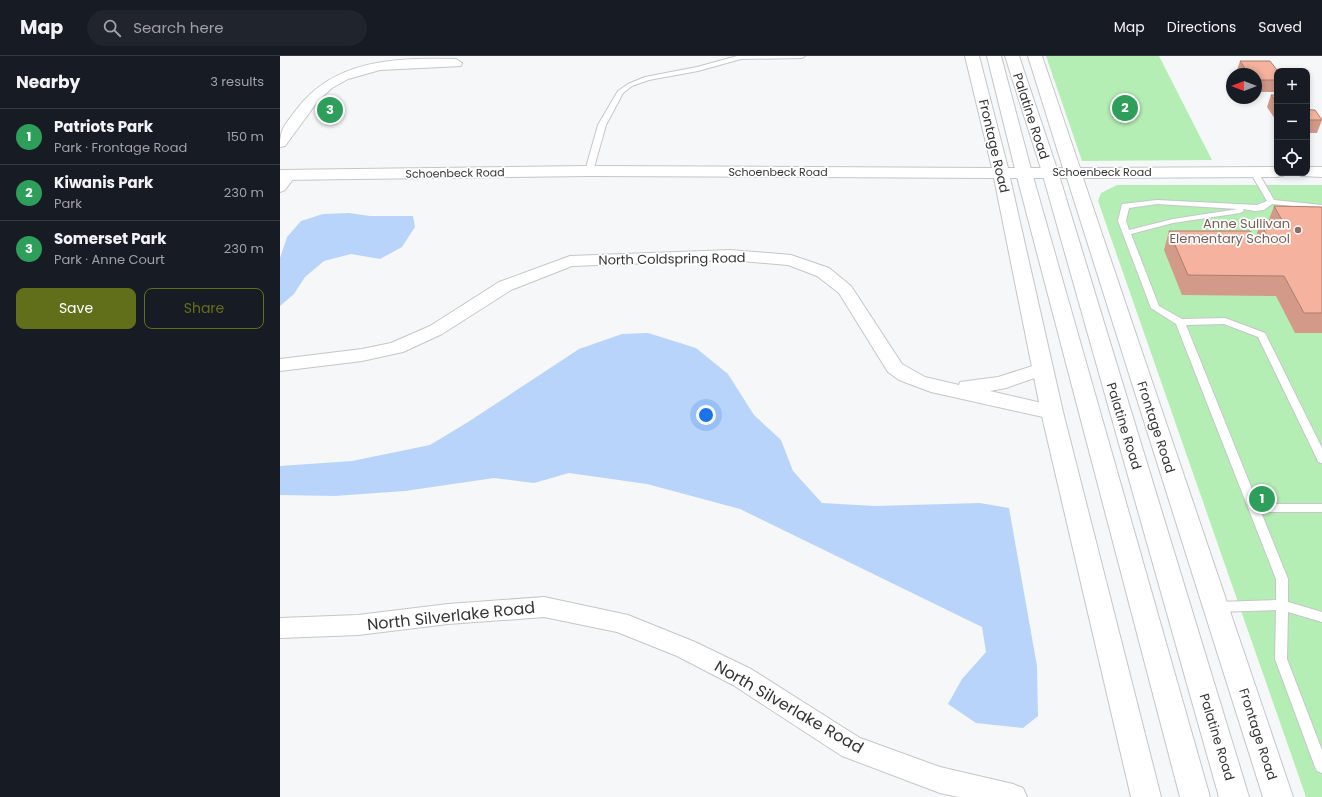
<!DOCTYPE html>
<meta charset="utf-8">
<style>
body{margin:0;font-family:Poppins,sans-serif;background:#20242c;color:#f1f3f6}
.controls{position:absolute;right:12px;top:12px;display:grid;overflow:hidden;border-radius:8px;box-shadow:0 2px 6px #0003}
.controls button{width:36px;height:36px;display:grid;place-items:center;padding:0;border:0;border-bottom:1px solid #363941;background:#171b24;color:#f1f3f6;font:20px sans-serif}
.compass{position:absolute;left:946px;top:12px;width:36px;height:36px;border-radius:50%;background:#171b24;box-shadow:0 2px 6px #0003;rotate:270deg}
.you{position:absolute;left:426px;top:359px;width:14px;height:14px;margin:-10px;border:3px solid #fff;border-radius:50%;background:#1a73e8;box-shadow:0 0 0 6px #1a73e833}
.badge{display:grid;place-items:center;width:26px;height:26px;border-radius:50%;background:#626f1a;color:#fff;font-size:13px;font-weight:700}
.pin{position:absolute;translate:-50% -50%;border:2px solid #fff;box-shadow:0 1px 4px #0006}
.list{margin:0;padding:0;list-style:none}
h2{display:flex;justify-content:space-between;align-items:center;height:52px;margin:0;padding:0 16px;font-size:17px}
h2 small{font-size:13px;font-weight:400;color:#9ea1a6}
.list li{display:grid;grid-template-columns:26px 1fr auto;gap:12px;align-items:center;box-sizing:border-box;height:56px;padding:0 16px;border-top:1px solid #363941}
.list b{display:block;font-size:15px;white-space:nowrap}
.list p{margin:0;font-size:13px;white-space:nowrap;color:#9ea1a6}
.list em{font-size:13px;font-style:normal;color:#9ea1a6}
.actions{display:flex;gap:8px;padding:12px 16px}
.actions a{flex:1;padding:9px 0;border:1px solid #626f1a;border-radius:8px;text-align:center;font-size:14px;color:#626f1a}
.actions .main{background:#626f1a;color:#fff}
.icon{flex:none;width:22px;height:22px;fill:none;stroke:currentColor;stroke-width:2;stroke-linecap:round;stroke-linejoin:round}
.map{position:relative;flex:none;width:1042px;height:741px;overflow:hidden}
header{display:flex;align-items:center;gap:24px;box-sizing:border-box;height:56px;padding:0 20px;background:#171b24;border-bottom:1px solid #363941}
header strong{font-size:19px}
nav{display:flex;gap:22px;margin-inline-start:auto;font-size:14px}
.search{width:280px;height:36px;background:#20242c;display:flex;align-items:center;gap:10px;box-sizing:border-box;padding:0 14px;border-radius:22px;color:#9ea1a6;font-size:15px}
main{display:flex}
aside{flex:1;background:#171b24}
.map>svg:first-child{display:block}
</style>
<header>
<strong>Map</strong>
<div class="search"><svg class="icon" aria-label="search" viewBox="0 0 24 24"><circle cx="10" cy="10" r="6"/><path d="M15 15l6 6"/></svg>Search here</div>
<nav><a>Map</a><a>Directions</a><a>Saved</a></nav>
</header>
<main>
<aside>
<h2>Nearby<small>3 results</small></h2>
<ul class="list">
<li><span class="badge" style="background:#2e9e5b">1</span><div><b>Patriots Park</b><p>Park · Frontage Road</p></div><em>150 m</em></li>
<li><span class="badge" style="background:#2e9e5b">2</span><div><b>Kiwanis Park</b><p>Park</p></div><em>230 m</em></li>
<li><span class="badge" style="background:#2e9e5b">3</span><div><b>Somerset Park</b><p>Park · Anne Court</p></div><em>230 m</em></li>
</ul>
<div class="actions"><a class="main">Save</a><a>Share</a></div>
</aside>
<div class="map">
<svg width="1042" height="741" viewBox="0 0 1042 741">
<rect width="100%" height="100%" fill="#f6f7f8"/>
<path fill="#b5eeb4" d="M766,0H879L932,104L802,105Z
M837,129H1042V741H1026L818,145L821,137Z"/>
<path fill="#b9d4fb" d="M69,157L90,160H133L135,171L122,191L100,203L71,198L44,205L25,221L14,238L0,250V202L7,181L21,165L43,158Z
M368,277L416,292L448,318L474,359L501,384L513,415L542,447L595,450L700,447L729,452L757,610L758,660L743,672L696,667L668,648L682,623L706,596L702,571L460,453L367,428L289,417L254,427L214,422L125,435L54,440L0,439V410L72,405L150,389L188,366L299,293L342,278Z"/>
<g fill="none" stroke-linecap="round" stroke-linejoin="round">
<defs>
<path id="lane" d="M457,0H525L522,2L461,3L418,15L369,24L352,30L343,37L326,69L313,115L312,117H306L305,115L318,69L338,35L348,28L365,21L417,11Z
M971,114H977L994,144L1042,149V153L992,148L984,154L975,155L963,153L964,155L960,157L893,167L851,178L879,250L902,263L945,262L985,277L1042,392V407L1038,406L1037,403L978,281L944,268L906,269L978,448H1042V456H981L1008,523V546L1042,556V566L1008,556L1007,603L1042,694V717L1037,715L1035,711L995,603L996,554L936,556L932,554L930,551L932,548L936,546L996,544V523L896,268L871,252L838,165L842,148L877,144L977,149L987,145L970,116ZM877,148L958,153L893,163L849,174L846,165L849,152Z"/>
<path id="street" d="M176,3L182,7L181,10L100,14L68,23L52,32L38,45L5,90L0,91C0,72 5,69 16,54C55,2 117,2 176,3Z
M8,114L13,116L16,119L5,134L0,136V120L3,116Z
M450,194L511,199L549,212L571,230L622,308L645,321L679,329L680,326L718,321L762,307L769,309L771,313L769,317L726,332L710,335L779,351L782,356L779,361L772,363L651,336L619,324L608,316L559,237L537,220L508,209L450,204L292,210L231,234L162,278L123,296L82,305L0,315V303L82,293L111,287L150,270L219,226L290,200Z
M264,541L348,559L415,586L471,613L580,682L660,711L733,728L743,732L747,741H678L660,737L562,700L453,629L397,600L337,576L264,561L168,568L78,579L0,582V562L78,559L168,548Z"/>
<path id="secondary" d="M685,0H699L728,112H783L748,0H762L800,112L997,111V117H1005L1003,120L997,121L803,122L1013,741H983L787,122H730L783,356L881,741H851L761,356L714,122L309,120L0,124V114L309,110L712,112Z
M1027,111H1042V121L1021,120L1019,117H1027Z"/>
<path id="highway" d="M707,0H721L752,117L930,741H900L736,117Z
M725,0H739L778,116L969,741H939L762,116Z"/>
</defs>
<use href="#lane" stroke="#c4c6c7" stroke-width="2"/>
<use href="#street" stroke="#c4c6c7" stroke-width="2"/>
<use href="#secondary" stroke="#c4c6c7" stroke-width="2"/>
<use href="#highway" stroke="#c4c6c7" stroke-width="2"/>
<use href="#lane" fill="#fff" fill-rule="evenodd"/>
<use href="#street" fill="#fff" fill-rule="evenodd"/>
<use href="#secondary" fill="#fff" fill-rule="evenodd"/>
<use href="#highway" fill="#fff" fill-rule="evenodd"/>
</g>
<path fill="#d39a89" d="M960,5L997,15V36H976V18H957L956,17Z
M991,39H997V66L987,51Z
M1027,50L1031,54L1042,64L1037,77H1027Z
M994,150L1042,151V277H1015L996,240L902,239L884,194L889,175L975,183L981,166H988Z"/>
<path fill="#f5b39f" stroke="#ac7d6f" d="M960,5H990L997,14H1014L1015,15H997V24H976V18H969Z
M991,39H997V47Z
M1027,50L1031,54H1035L1042,64H1027Z
M994,150L1042,151V257H1024L1004,220L908,219L889,175H970L974,183H988L981,166H1003Z"/>
<circle fill="#8d6e63" stroke="#fff" stroke-width="1.5" cx="1018" cy="174" r="4"/>
<g text-anchor="middle" dominant-baseline="central" stroke-width="3.5" stroke-linejoin="round" paint-order="stroke">
<g font-size="11" fill="#343435" stroke="#fff">
<text x="498" y="116">Schoenbeck Road</text>
<text x="822" y="116">Schoenbeck Road</text>
<text transform="translate(175 117) rotate(-1)">Schoenbeck Road</text>
</g>
<g font-size="13" fill="#343435" stroke="#fff">
<text transform="translate(751 60) rotate(72)">Palatine Road</text>
<text transform="translate(714 90) rotate(77)">Frontage Road</text>
<text transform="translate(392 203) rotate(-1)">North Coldspring Road</text>
<text transform="translate(844 370) rotate(73)">Palatine Road</text>
<text transform="translate(876 371) rotate(72)">Frontage Road</text>
<text transform="translate(978 678) rotate(72)">Frontage Road</text>
<text transform="translate(937 681) rotate(73)">Palatine Road</text>
</g>
<g font-size="13" fill="#785e54" stroke="#fff" text-anchor="end">
<text x="1010" y="167">Anne Sullivan<tspan x="1010" dy="15">Elementary School</tspan></text>
</g>
<g font-size="16" fill="#343435" stroke="#fff">
<text transform="translate(171 560) rotate(-6)">North Silverlake Road</text>
<text transform="translate(509 651) rotate(30)">North Silverlake Road</text>
</g>
</g>
</svg>
<div class="controls">
<button>+</button>
<button>−</button>
<button><svg class="icon" aria-label="locate" viewBox="0 0 24 24"><circle cx="12" cy="12" r="6"/><path d="M12 2v4M12 18v4M2 12h4M18 12h4"/></svg></button>
</div>
<svg class="compass" viewBox="-18 -18 36 36"><path d="M0-13l5 13h-10z" fill="#e53935"/><path d="M0 13l5-13h-10z" fill="#9ea1a6"/></svg>
<div class="you"></div>
<div class="pin badge" style="left:982px;top:443px;background:#2e9e5b">1</div>
<div class="pin badge" style="left:845px;top:52px;background:#2e9e5b">2</div>
<div class="pin badge" style="left:50px;top:54px;background:#2e9e5b">3</div>
</div>
</main>
